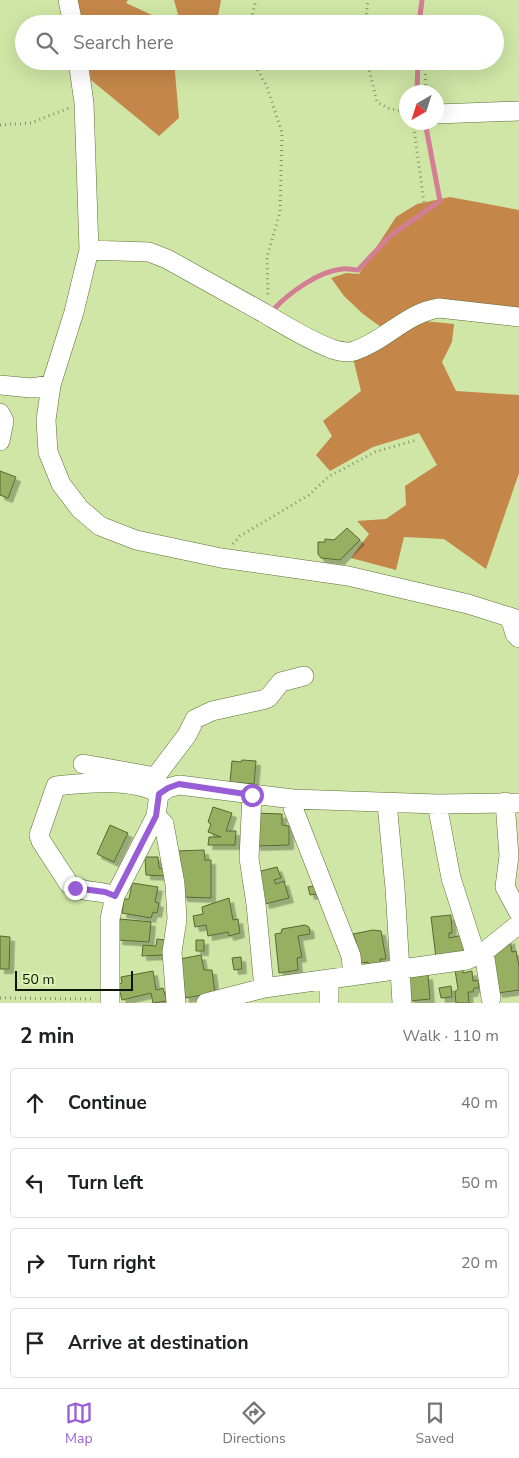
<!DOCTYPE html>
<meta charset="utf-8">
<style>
body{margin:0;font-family:"Nunito Sans",sans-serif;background:#f2f2f2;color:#202124}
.compass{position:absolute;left:399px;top:85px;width:45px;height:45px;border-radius:50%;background:#fff;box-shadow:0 5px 20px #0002;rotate:219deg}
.scale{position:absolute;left:15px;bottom:12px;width:118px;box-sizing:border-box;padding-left:5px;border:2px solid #0d1400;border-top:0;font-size:14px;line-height:18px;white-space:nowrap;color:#0d1400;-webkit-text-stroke:4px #dcf3b2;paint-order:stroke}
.stop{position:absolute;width:15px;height:15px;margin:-11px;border:4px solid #985ed6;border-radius:50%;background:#fff}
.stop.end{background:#985ed6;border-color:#fff;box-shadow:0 1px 5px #0008}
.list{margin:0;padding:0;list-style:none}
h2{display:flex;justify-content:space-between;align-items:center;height:65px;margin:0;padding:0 20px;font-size:21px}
h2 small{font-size:16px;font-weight:400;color:#757577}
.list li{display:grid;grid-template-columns:32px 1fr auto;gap:15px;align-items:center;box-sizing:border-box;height:70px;margin:0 10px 10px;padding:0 10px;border:1px solid #e0e0e0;border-radius:5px}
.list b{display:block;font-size:19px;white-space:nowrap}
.list em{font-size:16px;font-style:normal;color:#757577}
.icon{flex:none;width:28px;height:28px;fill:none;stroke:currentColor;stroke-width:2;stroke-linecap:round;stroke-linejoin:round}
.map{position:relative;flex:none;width:519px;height:1003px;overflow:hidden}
.search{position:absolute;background:#fff;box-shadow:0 5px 20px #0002;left:15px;right:15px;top:15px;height:55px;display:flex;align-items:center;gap:12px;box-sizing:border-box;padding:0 18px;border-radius:28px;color:#757577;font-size:19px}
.sheet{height:385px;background:#fff}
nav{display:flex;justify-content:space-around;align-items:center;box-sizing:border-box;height:70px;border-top:1px solid #e0e0e0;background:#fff;font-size:14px;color:#757577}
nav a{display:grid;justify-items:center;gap:2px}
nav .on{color:#985ed6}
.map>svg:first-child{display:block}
</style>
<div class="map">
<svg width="519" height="1003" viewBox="0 0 519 1003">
<defs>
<filter id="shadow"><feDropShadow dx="4.5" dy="4.5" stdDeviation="0" flood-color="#0004"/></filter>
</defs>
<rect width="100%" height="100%" fill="#cfe6a6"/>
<path fill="#c48749" d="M77,0H128L126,3L152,15L158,24H83Z
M174,0H221L217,21L213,24H186L179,18Z
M88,61H174L179,118L159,136L91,80Z
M450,197L519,210V312L465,307L385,330L363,314L344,296L331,278L346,273L359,274L396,217L417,204Z
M423,321L454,324L452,342L442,362L456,391L519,395V473L486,569L444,539L404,537L396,570L351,558L369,534L357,521L386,519L406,505L405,486L437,465L419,433L373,447L330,471L316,455L332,436L323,421L361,391L353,358Z"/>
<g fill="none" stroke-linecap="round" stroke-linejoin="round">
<path stroke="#d37e94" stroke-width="5" d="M419,24L422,0
M417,92L418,61
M274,309C289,293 319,271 342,269C347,268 353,270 358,270L390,236L440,201L425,122"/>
</g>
<path fill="#96af60" stroke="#57692e" filter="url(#shadow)" d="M0,471L16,477L8,498L0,495Z
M347,528L360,540L340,560L321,558L318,554V542H325V539L334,540Z
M242,760L256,761L254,784L230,782L232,761L241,762Z
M213,807L232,813L226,831H236L235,845H208L209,837H221L208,832L211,824L208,822Z
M255,813L282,814V825L289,826V845L256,846Z
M110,825L128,833L114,862L97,854Z
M204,850L205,860H211V898L183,897L176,851Z
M145,857H158L159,868L167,869V876L146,875Z
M277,867L281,878L274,880L276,884L284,881L289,898L265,904L257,872Z
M132,883L158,887L155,902L159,903L157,913L153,912L151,918L122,913L124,899H129Z
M320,885L321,893L310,895L308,887Z
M229,898L233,920L238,919L240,933L229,936L228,932L208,936L206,925L195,927L193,916L203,914L202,907Z
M451,915L452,933H449V938L463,935L467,954L436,958L431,917Z
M120,919L151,922L149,942L118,940Z
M305,925L309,927L310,934L298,936L302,957L297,958L298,970L279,973L275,934L281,933L282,929Z
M373,930L381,931L386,959H380L381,966L368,968V962L360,963L356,941L353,934Z
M0,936L10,937L9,969H0Z
M157,939L165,940L164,955L142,956L143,945L156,946Z
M510,939L512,952L516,951L519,966V990L498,993L488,956Z
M196,940H204V951H196Z
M201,955L204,970H212L215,993L185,998L180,959Z
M241,957L242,969L234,970L232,958Z
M455,970H463V973L472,971L473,981L478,980L479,988H474L473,992H468L469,1003H456L455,992L458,989Z
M153,971L156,990L163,988L167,1001L153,1003L151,993L122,1000L118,984L122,983L121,977Z
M428,975L430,999L410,1001L408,977Z
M451,986L452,997L441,998L439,988Z"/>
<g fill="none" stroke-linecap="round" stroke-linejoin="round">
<defs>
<path id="minor" d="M68,0L73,24
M78,61L84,103L89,250L74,312L51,385L46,420L48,452L61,484L80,509L100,526L136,540L221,558L348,576L468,604L519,620
M436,114L519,111
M89,250L149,252L167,259C199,277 232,295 264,313C286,326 308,340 332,349C338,351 348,353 354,351C385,341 406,313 439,308L519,317
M0,385L31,388L51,385
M0,413L4,421L0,441
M510,617L515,634L519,638
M83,764L150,776
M153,780L187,735L195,719L212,711L262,700L268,698L281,682L304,676
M252,795L249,858L256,904L264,988
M293,799V808L351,956L353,976
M505,802L509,856L505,887L519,913
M387,803L395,888L402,1003
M437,804L451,878L476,956
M156,816L164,824L175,884L177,919L172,952L176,1003
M115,896C100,890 81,893 69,884L41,841L39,835L56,786C84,783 135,778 159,794
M484,952L491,998
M329,979V1003
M110,1003V919L115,896L156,816L159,794L168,788L179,785L293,799L437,804L519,803
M206,1003L264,988L467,960L484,952L519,924"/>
</defs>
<use href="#minor" stroke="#5d6f34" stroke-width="20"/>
<path stroke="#849566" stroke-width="3" stroke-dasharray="1 4" stroke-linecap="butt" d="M250,24L256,0
M365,24L368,0
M253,61L267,87L282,133L280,212L267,257L268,298
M367,61L377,102L388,108L406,113
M425,69L426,92
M413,122L424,203
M0,125L31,123L69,108
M233,544L240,536L309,495L328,477L375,452L416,440
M0,998L94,999"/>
<use href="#minor" stroke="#fff" stroke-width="19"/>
</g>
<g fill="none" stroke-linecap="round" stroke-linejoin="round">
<path stroke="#985ed6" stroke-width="6" d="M75,888L105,892L115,896L156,816L159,794L168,788L179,784L252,795"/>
</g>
</svg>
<svg class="compass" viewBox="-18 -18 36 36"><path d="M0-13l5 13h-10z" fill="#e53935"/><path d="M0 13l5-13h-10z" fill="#757577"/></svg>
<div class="scale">50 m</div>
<div class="stop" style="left:252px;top:795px"></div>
<div class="stop end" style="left:75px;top:888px"></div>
<div class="search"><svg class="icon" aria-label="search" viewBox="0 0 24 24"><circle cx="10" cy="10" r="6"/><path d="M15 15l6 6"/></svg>Search here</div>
</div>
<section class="sheet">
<h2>2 min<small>Walk · 110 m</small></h2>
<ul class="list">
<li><svg class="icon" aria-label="ahead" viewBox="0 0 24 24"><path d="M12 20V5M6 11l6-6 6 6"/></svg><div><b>Continue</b></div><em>40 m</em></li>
<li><svg class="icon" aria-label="left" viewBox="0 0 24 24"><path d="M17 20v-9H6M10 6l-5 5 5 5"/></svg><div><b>Turn left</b></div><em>50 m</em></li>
<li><svg class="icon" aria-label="right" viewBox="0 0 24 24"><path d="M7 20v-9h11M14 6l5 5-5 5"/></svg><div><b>Turn right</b></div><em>20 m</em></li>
<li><svg class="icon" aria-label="arrive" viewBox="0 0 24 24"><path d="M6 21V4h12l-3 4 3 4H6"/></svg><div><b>Arrive at destination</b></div></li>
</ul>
</section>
<nav>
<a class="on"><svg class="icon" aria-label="map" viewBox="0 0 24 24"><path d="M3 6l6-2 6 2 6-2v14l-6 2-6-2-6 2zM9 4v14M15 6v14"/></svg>Map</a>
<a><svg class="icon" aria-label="directions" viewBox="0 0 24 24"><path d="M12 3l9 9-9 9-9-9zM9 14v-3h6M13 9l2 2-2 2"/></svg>Directions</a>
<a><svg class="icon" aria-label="saved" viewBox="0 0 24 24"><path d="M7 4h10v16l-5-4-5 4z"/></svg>Saved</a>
</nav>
